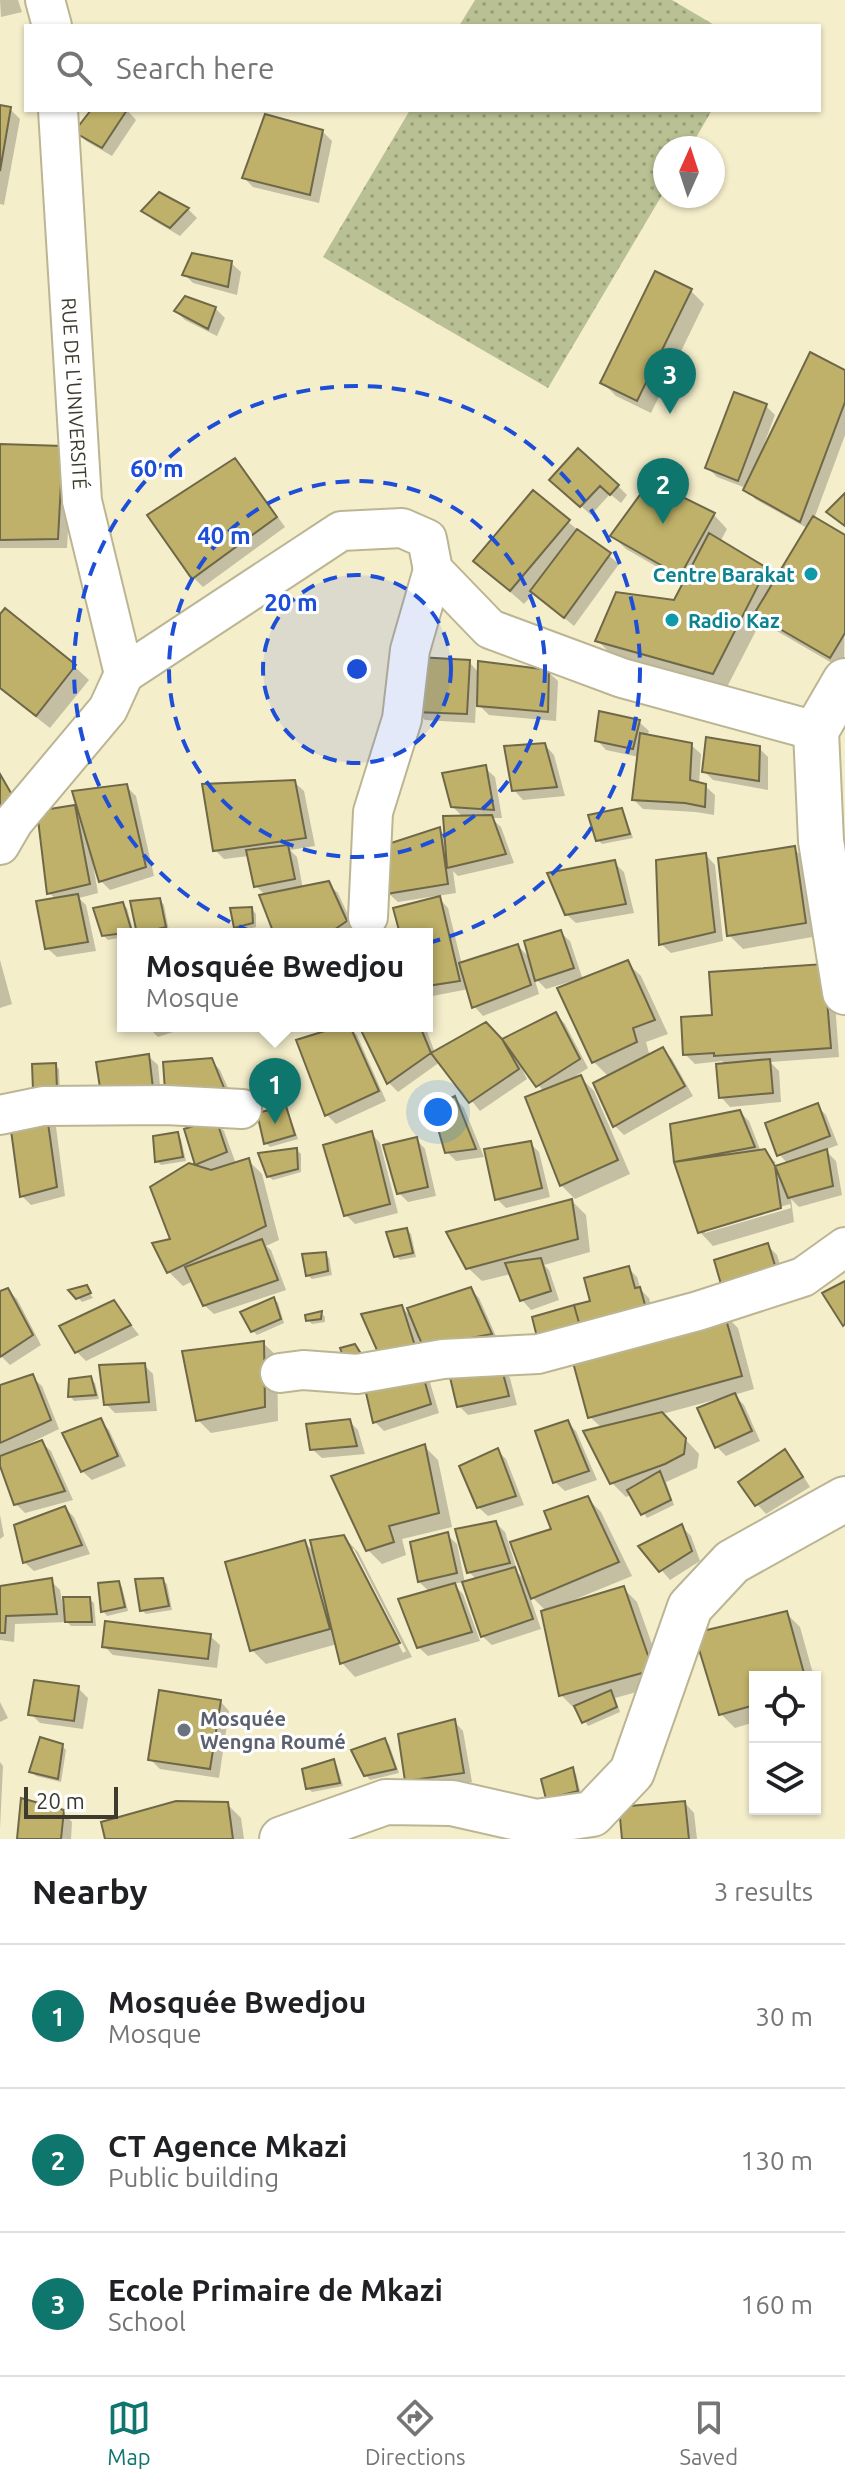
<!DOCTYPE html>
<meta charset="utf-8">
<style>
body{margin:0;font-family:Ubuntu,sans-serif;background:#f6f6f6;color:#202124}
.controls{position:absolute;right:24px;bottom:24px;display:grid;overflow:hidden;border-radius:0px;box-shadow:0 2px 6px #0004}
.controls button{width:72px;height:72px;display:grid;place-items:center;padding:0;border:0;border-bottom:2px solid #e0e0e0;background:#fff;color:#202124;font:40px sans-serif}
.compass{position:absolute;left:653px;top:136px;width:72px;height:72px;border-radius:50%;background:#fff;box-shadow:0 2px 6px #0004;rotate:3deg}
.scale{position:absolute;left:24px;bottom:20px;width:94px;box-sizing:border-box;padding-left:8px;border:4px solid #3e3b2e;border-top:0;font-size:22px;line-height:28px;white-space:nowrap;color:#3e3b2e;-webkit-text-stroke:6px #fff;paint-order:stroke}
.you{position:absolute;left:438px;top:1112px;width:28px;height:28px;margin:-20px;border:6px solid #fff;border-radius:50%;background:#1a73e8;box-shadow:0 0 0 12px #1a73e833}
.badge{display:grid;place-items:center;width:52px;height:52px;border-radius:50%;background:#0f766e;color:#fff;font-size:26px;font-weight:700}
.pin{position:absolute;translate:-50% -66px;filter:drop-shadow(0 2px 4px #0008)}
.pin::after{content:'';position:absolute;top:42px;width:28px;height:24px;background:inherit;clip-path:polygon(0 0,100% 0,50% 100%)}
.popup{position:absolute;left:117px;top:928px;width:316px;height:104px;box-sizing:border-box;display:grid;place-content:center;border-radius:0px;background:#fff;filter:drop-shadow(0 2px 6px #0005);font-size:26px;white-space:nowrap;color:#757577}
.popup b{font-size:30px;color:#202124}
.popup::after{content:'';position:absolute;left:50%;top:100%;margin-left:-16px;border:16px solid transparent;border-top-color:#fff}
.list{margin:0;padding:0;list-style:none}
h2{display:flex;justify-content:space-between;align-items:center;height:104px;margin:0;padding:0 32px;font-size:34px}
h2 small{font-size:26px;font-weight:400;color:#757577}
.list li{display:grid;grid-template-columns:52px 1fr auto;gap:24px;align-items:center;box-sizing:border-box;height:144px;padding:0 32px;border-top:2px solid #e0e0e0}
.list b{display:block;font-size:30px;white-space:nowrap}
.list p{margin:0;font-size:26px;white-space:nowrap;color:#757577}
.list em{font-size:26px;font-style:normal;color:#757577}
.icon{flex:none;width:44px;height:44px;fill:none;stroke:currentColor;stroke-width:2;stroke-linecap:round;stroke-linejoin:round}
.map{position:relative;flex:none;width:845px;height:1839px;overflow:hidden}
.search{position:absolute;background:#fff;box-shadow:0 2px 6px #0004;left:24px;right:24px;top:24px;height:88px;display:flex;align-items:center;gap:20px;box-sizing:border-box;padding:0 28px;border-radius:0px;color:#757577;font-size:30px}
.sheet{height:536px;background:#fff}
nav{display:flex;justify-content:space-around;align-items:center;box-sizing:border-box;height:112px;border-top:2px solid #e0e0e0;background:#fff;font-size:22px;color:#757577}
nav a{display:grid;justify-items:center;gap:4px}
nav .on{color:#0f766e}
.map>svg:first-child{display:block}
</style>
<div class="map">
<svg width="845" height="1839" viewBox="0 0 845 1839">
<defs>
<pattern id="park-dots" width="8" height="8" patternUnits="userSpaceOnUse" patternTransform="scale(2)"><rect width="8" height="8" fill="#b9c093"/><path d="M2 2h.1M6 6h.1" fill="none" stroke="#989d78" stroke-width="1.8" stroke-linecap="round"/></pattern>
</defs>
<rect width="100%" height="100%" fill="#f5eecb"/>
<path fill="url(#park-dots)" d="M475,0H672L716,26H459Z
M410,110H712L690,148H665V190L548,388L323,257Z"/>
<path fill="#0003" fill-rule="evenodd" d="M0,0H18L22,12L1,17Z
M0,107L10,109L20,119L4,205L0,204Z
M94,110H127L136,120L112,156L86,141L77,132Z
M322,131L332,141L319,203L253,187L244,178Z
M160,194L188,209L197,218L180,236L153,220L144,211Z
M231,263L241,272L237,295L193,283L184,274Z
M690,290L704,304L651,413L616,396L602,382Z
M215,308L225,318L217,336L185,320L176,311Z
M845,373V435L814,519L845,537L844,670L770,627L762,619L727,687L611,654L597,640L675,602L685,583L626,549L612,535L714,515L727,529L720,542L766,570L776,580L807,528L755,499L746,488L717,477L707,467L766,406L775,415L763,447L766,448Z
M0,446L72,457L67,548H0Z
M235,461L244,470L285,527L203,587L194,578L150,516Z
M552,480L618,486L627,495L621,503L610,494L591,515Z
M533,493L619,564L574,626L534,593L524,604L490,574Z
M5,611L75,667L89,680L50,728L0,689V617Z
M469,662L480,674L548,672L558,681L556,721L489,715L476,702L475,723L425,720L416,711Z
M639,722L649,731L647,736L691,745L701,754L699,784L705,786L715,795L714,815L696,812L643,809L634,800L639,757L606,750L597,740Z
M545,745L554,755L565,796L523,800L514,790Z
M759,748L768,757V790L713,780L704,771Z
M485,768L495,777L502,818H491L501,827L514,863L458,876L453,871L456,893L437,896L448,908L462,965L518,946L530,958L560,932L570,941L583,980L627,963L641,976L668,1034L646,1042L650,1057L663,1050L672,1059L693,1096L624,1135L615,1126L596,1084L609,1077L594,1062L576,980L546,989L534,977L539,994L483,1016L474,1006L469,989L427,997V934H402L436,899V896L398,902L388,893L439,829L447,837L464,818L452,806Z
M294,782L304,791L315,846L290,850L297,857L303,889L328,884L338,893L355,930L350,934H276L266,896L256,886L249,856L224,859L215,850Z
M126,786L136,796L154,876L110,890L101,881L95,863L93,864L98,893L79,898L86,905L96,951L57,957L47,948L56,899L49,893L39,813L78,806Z
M621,810L625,815L633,838L602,844L598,840Z
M794,849L808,862L818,936L743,949L729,935Z
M706,855L715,865L723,941L671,953L661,944Z
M614,863L624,872L634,913L576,923L566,914Z
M160,900L164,905L169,931L156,934H140Z
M122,904L127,908L134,934H123V937L108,940L103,935Z
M252,909L256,914V927L240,931L236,927Z
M0,960L12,1004L0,1008Z
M833,976L839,1057L770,1062L779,1071L781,1102L730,1107L721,1097L726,1065L722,1061L695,1064L685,1054L714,1017Z
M556,1014L565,1024L588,1068L571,1079L581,1078L594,1091L630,1174L575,1199L561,1185L544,1092L523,1066L521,1067L527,1079L480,1111L440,1062L398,1092L389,1083L362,1026H425L435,1053L502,1042Z
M147,1026H191L158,1037Z
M348,1026L357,1035L386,1101L336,1124L327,1115Z
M148,1056L158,1065L162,1106L86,1096L88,1086L94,1087L103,1096Z
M211,1060L220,1070L236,1106L178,1113Z
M55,1065L59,1069L60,1093L39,1094Z
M455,1098L464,1108L484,1157L456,1161L447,1152Z
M817,1106L826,1115L838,1145L825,1150L836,1161L842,1195L799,1207L791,1199L794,1222L713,1246L700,1232L676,1161L740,1112L749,1121L761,1152L764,1151L776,1163H771L779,1175L782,1173L776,1163L779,1167L788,1164L779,1154ZM790,1204L791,1208L705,1233V1229Z
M285,1108L289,1113L298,1139L270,1147L266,1143Z
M46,1118L56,1127L65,1196L31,1205L22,1196Z
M215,1122L224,1131L236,1164L248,1160L262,1174L279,1240L266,1246L271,1250L286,1290L214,1314L204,1305L193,1281L183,1286L169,1272L155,1244L173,1240L202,1170L197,1164Z
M371,1133L380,1143L398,1213L355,1224L346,1215Z
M177,1135L181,1139L186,1161L161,1165L157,1161Z
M416,1139L425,1149L436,1196L408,1202L399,1193Z
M530,1143L539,1152L550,1197L506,1208L497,1199Z
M297,1150L301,1154V1172L273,1180L268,1176Z
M572,1201L586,1215L590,1252L544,1265L549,1270L559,1300L531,1310L522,1300L511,1274L482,1281L468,1268Z
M407,1230L411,1234L416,1257L400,1260L395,1255Z
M768,1246L777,1255L786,1284L734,1299Z
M325,1254L329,1258L332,1275L312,1279L307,1275Z
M628,1268L637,1277L641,1290L649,1298L655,1321L592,1302Z
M86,1288L93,1298L82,1302L72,1291Z
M470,1289L479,1298L499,1343L421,1337L418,1338L424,1358L391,1365L402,1307L413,1319Z
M8,1290L17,1299L41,1345L10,1365L0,1355V1293Z
M274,1299L278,1303L284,1323L257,1335L252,1330Z
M114,1303L139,1335L86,1361L77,1352Z
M321,1313L325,1317V1322L312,1324L308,1320Z
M724,1314L738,1328L754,1389L734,1395L744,1405L760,1441L726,1456L717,1447L718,1399L662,1414L699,1454L697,1468L666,1482L674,1505L647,1518L632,1494L626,1497L612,1483L602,1428L590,1417Z
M263,1343L277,1356L278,1421L211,1433L198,1420Z
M144,1365L153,1374L157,1411L115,1413L106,1404Z
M500,1368L510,1378L517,1405L468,1415L459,1406Z
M32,1377L42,1386L59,1429L28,1444L29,1447L41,1442L51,1451L73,1500L25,1513L16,1504L0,1460V1387Z
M90,1379L95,1383L99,1399L74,1401L70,1396Z
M429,1379L439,1413L384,1431L375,1422L366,1382Z
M100,1420L109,1430L126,1466L92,1480L82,1471Z
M349,1421L358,1430L365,1454L322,1458L312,1449Z
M567,1422L576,1431L597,1480L565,1491L555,1482Z
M424,1446L438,1460L452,1527L402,1539L406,1555L382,1564L368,1550Z
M497,1450L506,1459L524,1505L488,1516L478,1507Z
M784,1451L794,1461L810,1487L766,1514L757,1504Z
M587,1498L601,1512L632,1576L571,1601L572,1604L623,1588L637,1602L666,1684L615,1698L620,1712L588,1726L577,1708L575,1709L561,1695L547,1612L529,1594L541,1629L492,1645L482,1636L464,1582L453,1584L463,1594L480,1641L428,1656L418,1647L430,1592L419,1582L447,1535L457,1544L465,1583L477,1580L469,1572L496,1523L505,1532L518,1573L527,1582L554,1531Z
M65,1508L74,1517L90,1554L34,1571L24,1562Z
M0,1515L4,1536L0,1539Z
M682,1527L691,1536L700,1561L670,1580L641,1546Z
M344,1537L358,1552L412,1657L355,1677L342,1663L337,1644L266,1664L252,1650L304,1542L316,1554ZM349,1549H354L406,1651L403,1653Z
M162,1580L167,1584L172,1610L146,1614L142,1610Z
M51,1581L60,1590L63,1608L89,1599L94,1603L96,1626H71L67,1622L15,1624L14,1642L0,1640V1588Z
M118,1583L122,1587L128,1611L107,1616L103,1611Z
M786,1613L800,1627L814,1677H755V1722L735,1728L721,1714Z
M210,1636L220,1645L217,1668L113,1655L104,1646Z
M815,1681L821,1702L815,1704Z
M78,1688L88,1698L83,1729L40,1723L31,1714Z
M220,1701L229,1711L219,1778L160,1769L150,1759Z
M0,1702L8,1718L0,1722Z
M454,1721L463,1731L472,1782L416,1789L407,1780Z
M385,1740L389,1744L399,1773L370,1780L366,1775Z
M62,1746L66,1750L61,1782L36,1776L31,1771Z
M0,1762L3,1766L0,1829Z
M333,1762L337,1766L343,1786L312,1792L308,1788Z
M572,1769L576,1774L581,1795L547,1798Z
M685,1803L694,1813L697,1839H624Z
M227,1804L241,1818L244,1839H107Z
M63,1812L72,1822L71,1839H19Z"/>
<path fill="#bfb169" stroke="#6e6849" stroke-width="2" d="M0,105L11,107L0,171Z
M91,110H127L102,148L74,132Z
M265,114L323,130L310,195L242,178Z
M159,192L189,208L170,228L141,211Z
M192,253L232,261L228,287L182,275Z
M655,271L692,289L637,401L600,383Z
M185,296L216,307L208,329L174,311Z
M810,352L845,370V402L800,522L743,490Z
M734,392L767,404L738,481L705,468Z
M0,444L63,446L58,539L0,540Z
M578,448L619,485L610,495L600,486L580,507L549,480Z
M235,458L277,517L192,579L147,515Z
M650,481L715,513L680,576L610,536Z
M533,490L570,520L510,591L473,561Z
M845,493V526L826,512Z
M813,516L845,535V633L830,658L754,614Z
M577,529L611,553L564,618L530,591Z
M709,533L767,568L713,674L595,641L616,592L674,600Z
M5,608L76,665L36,716L0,688V614Z
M417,657L470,660L467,714L414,712Z
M478,661L549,670L548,712L477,706Z
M599,711L640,720L633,749L595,741Z
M640,733L692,743L690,780L706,784L705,807L685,803L632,800Z
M706,737L760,746L759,781L702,772Z
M545,743L557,787L512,791L504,746Z
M486,765L494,810L451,807L442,773Z
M0,774L22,812L0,823Z
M295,780L306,838L213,851L202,784Z
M127,784L146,867L99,882L72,791Z
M75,805L90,884L47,894L37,811Z
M622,808L630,834L596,841L588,815Z
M492,815L506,854L447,868L443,816Z
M440,827L448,884L386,894L385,845Z
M288,845L295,879L254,887L246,850Z
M795,846L806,923L727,936L718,858Z
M706,853L715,932L659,945L656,860Z
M615,860L626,904L565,915L547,873Z
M329,881L347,921L328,934H274L259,895Z
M78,894L88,942L45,949L36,901Z
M440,896L460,981L427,986V934H400L393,908Z
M160,898L166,927L137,934L130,901Z
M123,902L132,932L102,936L93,908Z
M252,907L253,923L234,928L230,908Z
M561,930L574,968L535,981L524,941Z
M518,944L531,985L472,1008L459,963Z
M628,960L655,1020L633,1028L637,1042L592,1063L557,988Z
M824,964L831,1048L714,1056V1053L683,1055L681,1017L712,1015L709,972Z
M556,1012L580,1059L536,1087L502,1039Z
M486,1022L502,1039L519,1069L469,1103L431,1053Z
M341,1026H350L379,1091L325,1116L296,1040Z
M359,1026H420L431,1053L387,1084Z
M663,1047L685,1086L613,1127L593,1083Z
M149,1054L154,1097L103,1107L96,1062Z
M212,1058L228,1098L166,1105L163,1062Z
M770,1059L773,1093L719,1098L716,1064Z
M56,1063L57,1090H33L32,1064Z
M581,1075L618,1160L560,1186L525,1097Z
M455,1096L476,1149L445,1153L432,1108Z
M818,1103L830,1136L777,1156L765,1123Z
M286,1106L295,1135L264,1144L257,1113Z
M740,1110L755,1147L674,1162L670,1124Z
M47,1116L57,1187L20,1197L10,1123Z
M216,1119L227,1152L195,1165L184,1129Z
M372,1131L390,1204L344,1216L323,1145Z
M178,1132L183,1157L155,1162L153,1136Z
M417,1137L428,1187L397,1194L383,1145Z
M531,1141L542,1188L495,1200L484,1149Z
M297,1148L298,1169L267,1177L258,1153Z
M765,1149L775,1166L781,1208L698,1233L674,1162Z
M827,1149L833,1186L788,1198L775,1166Z
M249,1158L266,1226L167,1273L152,1243L170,1239L150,1187L189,1163L211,1170Z
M572,1199L578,1239L466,1269L446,1232Z
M407,1228L413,1253L394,1257L386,1232Z
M262,1239L278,1280L203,1306L185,1267Z
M768,1243L778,1275L723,1291L714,1260Z
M326,1252L328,1271L306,1276L302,1254Z
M541,1258L551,1291L520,1301L505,1263Z
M629,1266L635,1288L640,1287L647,1312L581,1330L574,1305L590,1301L584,1278Z
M845,1281V1324L843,1326L822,1293Z
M87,1285L91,1293L76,1299L68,1290Z
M471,1287L492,1334L423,1347L407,1308Z
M8,1288L33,1335L0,1357V1291Z
M274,1297L281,1319L251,1332L240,1312Z
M114,1300L131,1325L75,1353L59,1326Z
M402,1305L416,1349L380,1357L361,1314Z
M574,1305L581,1330L538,1341L532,1317Z
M322,1311L321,1319L306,1321L305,1315Z
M724,1312L742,1376L588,1418L571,1355Z
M264,1341L265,1407L196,1421L182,1351Z
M355,1344L363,1357L344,1359L340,1348Z
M145,1363L149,1402L104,1405L99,1365Z
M501,1366L509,1396L457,1407L449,1373Z
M421,1368L431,1404L373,1423L363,1380Z
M33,1374L51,1420L0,1443V1385Z
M91,1376L96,1395L68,1397L69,1379Z
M735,1393L752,1431L715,1448L697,1408Z
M662,1412L686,1438L684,1454L665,1464L610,1484L583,1431Z
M101,1418L118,1456L81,1472L62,1433Z
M350,1419L357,1446L310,1450L306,1424Z
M568,1420L589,1471L553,1483L535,1431Z
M42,1440L65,1491L14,1505L0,1466V1456Z
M425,1444L439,1513L389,1526L394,1542L366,1551L331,1476Z
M498,1448L516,1496L477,1508L459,1466Z
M785,1449L803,1477L755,1506L738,1482Z
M660,1471L671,1500L641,1515L627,1490Z
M588,1496L619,1562L531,1599L510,1542L551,1529L544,1511Z
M65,1506L82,1545L23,1563L14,1525Z
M496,1521L510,1563L467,1573L455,1529Z
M682,1524L692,1551L659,1572L638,1546Z
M448,1532L457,1573L418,1582L410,1542Z
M344,1535L400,1643L340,1664L310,1540Z
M305,1540L330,1629L250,1651L225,1562Z
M515,1567L533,1619L481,1637L462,1582Z
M52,1578L57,1614L6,1616L5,1633H0V1586Z
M163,1578L169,1606L140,1611L135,1579Z
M119,1581L125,1607L101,1612L98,1583Z
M455,1583L472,1632L417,1648L398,1599Z
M624,1586L653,1670L559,1696L541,1611Z
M63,1597H90L92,1622H65Z
M787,1611L805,1677H755V1705L719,1715L694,1633Z
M105,1621L211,1634L208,1659L102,1647Z
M34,1680L79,1686L74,1721L28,1715Z
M159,1690L221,1700L210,1769L148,1760Z
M611,1690L617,1707L582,1723L574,1706Z
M455,1719L464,1773L405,1781L398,1734Z
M40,1737L63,1744L58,1779L29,1772Z
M385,1738L396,1769L364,1776L351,1750Z
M334,1759L340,1783L306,1789L302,1769Z
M573,1767L578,1791L546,1799L541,1779Z
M21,1798L64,1810L61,1839H17Z
M176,1801L228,1802L233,1839H105L101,1822Z
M685,1801L689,1839H622L619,1807Z"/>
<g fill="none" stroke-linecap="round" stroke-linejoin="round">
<defs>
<g id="minor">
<path d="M45,0L52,26"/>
<path id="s1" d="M58,110L82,501L124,674"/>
<path d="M0,845L14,821L108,709L124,674L341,531L402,528L427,539L433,570L490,629L622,678L816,731"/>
<path d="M368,917L373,812L402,719L410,650L433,570"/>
<path d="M0,1115L43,1106L166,1105L242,1109"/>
<path d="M280,1373L303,1370L357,1374L443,1359L538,1354L698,1311L803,1277L845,1247"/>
</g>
<path id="secondary" d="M845,681L816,731L821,841L845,992
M282,1839L386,1802L452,1803L536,1822L592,1814L632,1772L690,1607L732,1562L845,1499"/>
</defs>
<use href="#minor" stroke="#bbb593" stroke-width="42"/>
<use href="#secondary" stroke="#bbb593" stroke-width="48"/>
<use href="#minor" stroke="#fff" stroke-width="38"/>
<use href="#secondary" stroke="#fff" stroke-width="44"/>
</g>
<circle cx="357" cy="669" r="94" fill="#1d4ed8" fill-opacity=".12"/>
<g fill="none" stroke="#1d4ed8" stroke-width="4" stroke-dasharray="14 10">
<circle cx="357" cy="669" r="94"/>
<circle cx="357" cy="669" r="188"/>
<circle cx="357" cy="669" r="283"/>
</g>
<g fill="#0f9aa8" stroke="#fff" stroke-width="3">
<circle cx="811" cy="574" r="8"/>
<circle cx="672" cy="620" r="8"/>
</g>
<circle fill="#6b7280" stroke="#fff" stroke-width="3" cx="184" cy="1730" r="8"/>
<g text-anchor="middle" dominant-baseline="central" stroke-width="6" stroke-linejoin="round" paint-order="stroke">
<g font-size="20" fill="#3e3b2e" stroke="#fff">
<text stroke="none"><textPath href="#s1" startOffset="284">RUE DE L'UNIVERSITÉ</textPath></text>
</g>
<g font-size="20" font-weight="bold" fill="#0d838f" stroke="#fff" text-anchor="end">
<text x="795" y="574">Centre Barakat</text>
<text x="688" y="620" text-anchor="start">Radio Kaz</text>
</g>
<g font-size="20" font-weight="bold" fill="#5b616d" stroke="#fff" text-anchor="start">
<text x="200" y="1718">Mosquée<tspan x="200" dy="23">Wengna Roumé</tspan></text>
</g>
</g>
<circle cx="357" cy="669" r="12" fill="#1d4ed8" stroke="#fff" stroke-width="4"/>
<g font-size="24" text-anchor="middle" font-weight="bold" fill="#1d4ed8" stroke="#fff" stroke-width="6" stroke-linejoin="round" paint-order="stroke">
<text x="157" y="477">60 m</text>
<text x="224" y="544">40 m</text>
<text x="291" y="611">20 m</text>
</g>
</svg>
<div class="controls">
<button><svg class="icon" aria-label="locate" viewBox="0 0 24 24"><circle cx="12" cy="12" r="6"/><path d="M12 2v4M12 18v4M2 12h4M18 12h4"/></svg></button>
<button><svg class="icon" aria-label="layers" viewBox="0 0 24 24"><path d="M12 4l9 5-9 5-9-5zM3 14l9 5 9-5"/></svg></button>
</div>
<svg class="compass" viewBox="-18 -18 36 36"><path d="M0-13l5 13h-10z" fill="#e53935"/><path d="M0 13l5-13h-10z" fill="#757577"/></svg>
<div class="scale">20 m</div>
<div class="you"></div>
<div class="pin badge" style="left:275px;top:1124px">1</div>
<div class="popup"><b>Mosquée Bwedjou</b>Mosque</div>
<div class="pin badge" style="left:663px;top:524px">2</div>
<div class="pin badge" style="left:670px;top:414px">3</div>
<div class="search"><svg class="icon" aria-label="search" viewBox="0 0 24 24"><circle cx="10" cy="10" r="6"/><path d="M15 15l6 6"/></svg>Search here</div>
</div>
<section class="sheet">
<h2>Nearby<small>3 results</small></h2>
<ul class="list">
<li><span class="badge">1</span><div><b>Mosquée Bwedjou</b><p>Mosque</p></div><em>30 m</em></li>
<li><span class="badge">2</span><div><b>CT Agence Mkazi</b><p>Public building</p></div><em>130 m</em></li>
<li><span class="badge">3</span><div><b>Ecole Primaire de Mkazi</b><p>School</p></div><em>160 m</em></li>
</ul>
</section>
<nav>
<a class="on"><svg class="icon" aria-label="map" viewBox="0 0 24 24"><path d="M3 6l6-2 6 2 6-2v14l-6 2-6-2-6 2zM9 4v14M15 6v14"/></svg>Map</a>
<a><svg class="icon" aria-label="directions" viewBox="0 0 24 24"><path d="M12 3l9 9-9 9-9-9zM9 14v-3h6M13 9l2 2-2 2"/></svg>Directions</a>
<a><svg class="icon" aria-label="saved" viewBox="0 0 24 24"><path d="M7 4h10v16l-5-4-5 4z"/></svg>Saved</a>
</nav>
